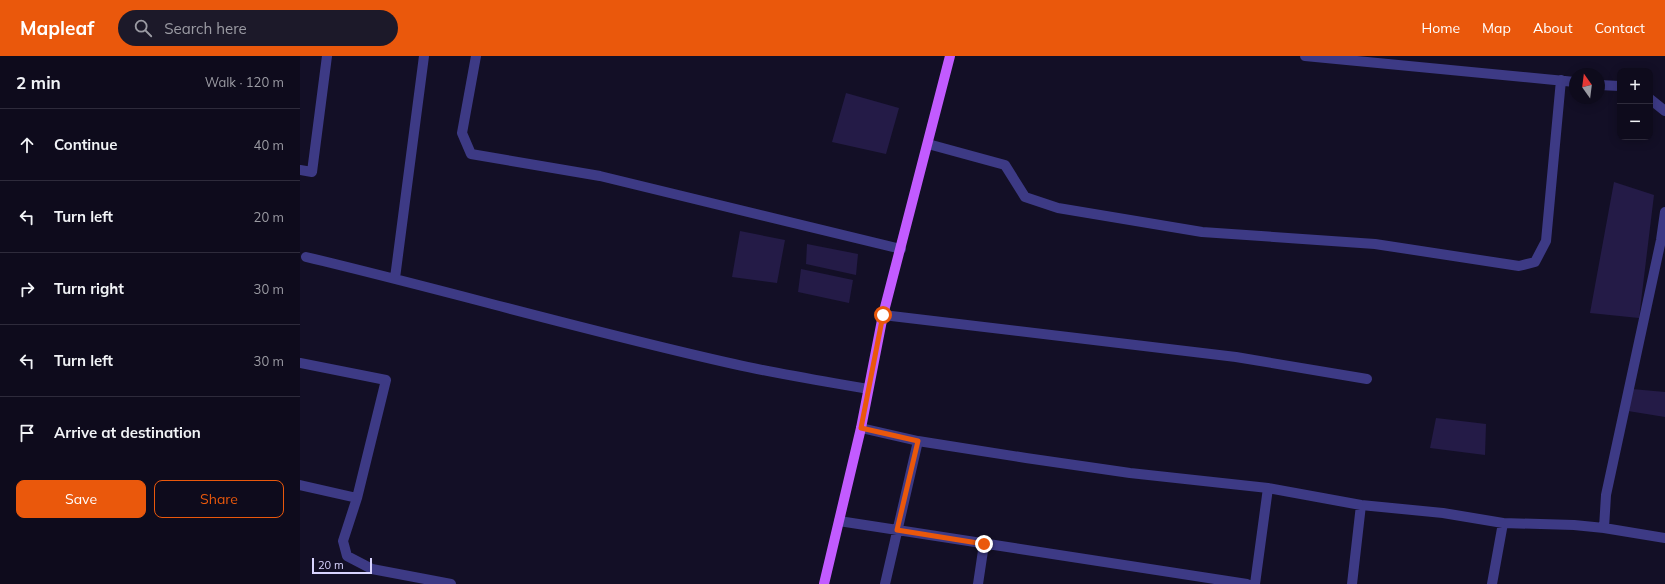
<!DOCTYPE html>
<meta charset="utf-8">
<style>
body{margin:0;font-family:Mulish,sans-serif;background:#1c1929;color:#f1f3f6}
.controls{position:absolute;right:12px;top:12px;display:grid;overflow:hidden;border-radius:8px;box-shadow:0 2px 10px #0003}
.controls button{width:36px;height:36px;display:grid;place-items:center;padding:0;border:0;border-bottom:1px solid #2e2b3b;background:#0e0b1c;color:#f1f3f6;font:20px sans-serif}
.compass{position:absolute;left:1269px;top:12px;width:36px;height:36px;border-radius:50%;background:#0e0b1c;box-shadow:0 2px 10px #0003;rotate:346deg}
.scale{position:absolute;left:12px;bottom:10px;width:60px;box-sizing:border-box;padding-left:4px;border:2px solid #d9d4ff;border-top:0;font-size:11px;line-height:14px;white-space:nowrap;color:#d9d4ff;-webkit-text-stroke:3px #130f26;paint-order:stroke}
.stop{position:absolute;width:12px;height:12px;margin:-9px;border:3px solid #ea580c;border-radius:50%;background:#fff}
.stop.end{background:#ea580c;border-color:#fff;box-shadow:0 1px 4px #0008}
.list{margin:0;padding:0;list-style:none}
h2{display:flex;justify-content:space-between;align-items:center;height:52px;margin:0;padding:0 16px;font-size:17px}
h2 small{font-size:13px;font-weight:400;color:#9b9ba3}
.list li{display:grid;grid-template-columns:26px 1fr auto;gap:12px;align-items:center;box-sizing:border-box;height:72px;padding:0 16px;border-top:1px solid #2e2b3b}
.list b{display:block;font-size:15px;white-space:nowrap}
.list em{font-size:13px;font-style:normal;color:#9b9ba3}
.actions{display:flex;gap:8px;padding:12px 16px}
.actions a{flex:1;padding:9px 0;border:1px solid #ea580c;border-radius:8px;text-align:center;font-size:14px;color:#ea580c}
.actions .main{background:#ea580c;color:#fff}
.icon{flex:none;width:22px;height:22px;fill:none;stroke:currentColor;stroke-width:2;stroke-linecap:round;stroke-linejoin:round}
.map{position:relative;flex:none;width:1365px;height:528px;overflow:hidden}
header{display:flex;align-items:center;gap:24px;box-sizing:border-box;height:56px;padding:0 20px;background:#ea580c;color:#fff}
header strong{font-size:19px}
nav{display:flex;gap:22px;margin-inline-start:auto;font-size:14px}
.search{width:280px;height:36px;background:#1c1929;display:flex;align-items:center;gap:10px;box-sizing:border-box;padding:0 14px;border-radius:22px;color:#9b9ba3;font-size:15px}
main{display:flex}
aside{flex:1;background:#0e0b1c}
.map>svg:first-child{display:block}
</style>
<header>
<strong>Mapleaf</strong>
<div class="search"><svg class="icon" aria-label="search" viewBox="0 0 24 24"><circle cx="10" cy="10" r="6"/><path d="M15 15l6 6"/></svg>Search here</div>
<nav><a>Home</a><a>Map</a><a>About</a><a>Contact</a></nav>
</header>
<main>
<aside>
<h2>2 min<small>Walk · 120 m</small></h2>
<ul class="list">
<li><svg class="icon" aria-label="ahead" viewBox="0 0 24 24"><path d="M12 20V5M6 11l6-6 6 6"/></svg><div><b>Continue</b></div><em>40 m</em></li>
<li><svg class="icon" aria-label="left" viewBox="0 0 24 24"><path d="M17 20v-9H6M10 6l-5 5 5 5"/></svg><div><b>Turn left</b></div><em>20 m</em></li>
<li><svg class="icon" aria-label="right" viewBox="0 0 24 24"><path d="M7 20v-9h11M14 6l5 5-5 5"/></svg><div><b>Turn right</b></div><em>30 m</em></li>
<li><svg class="icon" aria-label="left" viewBox="0 0 24 24"><path d="M17 20v-9H6M10 6l-5 5 5 5"/></svg><div><b>Turn left</b></div><em>30 m</em></li>
<li><svg class="icon" aria-label="arrive" viewBox="0 0 24 24"><path d="M6 21V4h12l-3 4 3 4H6"/></svg><div><b>Arrive at destination</b></div></li>
</ul>
<div class="actions"><a class="main">Save</a><a>Share</a></div>
</aside>
<div class="map">
<svg width="1365" height="528" viewBox="0 0 1365 528">
<rect width="100%" height="100%" fill="#130f26"/>
<path fill="#241b47" d="M546,37L599,52L586,98L532,86Z
M1314,126L1354,139L1339,262L1290,257Z
M440,175L485,184L477,227L432,221Z
M507,188L558,198L556,219L506,208Z
M501,213L553,224L549,247L498,236Z
M1332,333L1365,336V361L1328,355Z
M1136,362L1186,368L1185,399L1130,392Z"/>
<g fill="none" stroke-linecap="round" stroke-linejoin="round">
<path stroke="#3d3a85" stroke-width="10" d="M176,0L162,77L171,98L300,120L601,193
M1005,0L1275,26
M1299,29L1320,30
M1350,43L1365,55
M628,88L705,109L725,141L758,152L902,176L1075,188L1219,210L1235,206L1246,185L1261,24
M0,114L12,116L27,0
M6,201C149,235 290,276 434,308C478,318 523,325 568,333
M95,222L124,0
M583,259L936,301L1067,323
M0,307L86,324L57,442L43,485L47,500L72,513L151,528
M561,372L618,385L726,402L830,417L968,432L1061,449L1143,457L1203,467L1274,469L1304,472L1365,482
M0,429L57,442
M539,465L947,528
M1304,472L1306,439L1361,184L1365,156
M585,528L618,385
M678,528L684,488
M955,528L968,432
M1052,528L1061,449
M1192,528L1203,467"/>
<path stroke="#c25bff" stroke-width="10" d="M524,528L561,372L583,259L650,0"/>
</g>
<g fill="none" stroke-linecap="round" stroke-linejoin="round">
<path stroke="#ea580c" stroke-width="5" d="M583,259L561,372L618,385L597,474L684,488"/>
</g>
</svg>
<div class="controls">
<button>+</button>
<button>−</button>
</div>
<svg class="compass" viewBox="-18 -18 36 36"><path d="M0-13l5 13h-10z" fill="#e53935"/><path d="M0 13l5-13h-10z" fill="#9b9ba3"/></svg>
<div class="scale">20 m</div>
<div class="stop" style="left:583px;top:259px"></div>
<div class="stop end" style="left:684px;top:488px"></div>
</div>
</main>
